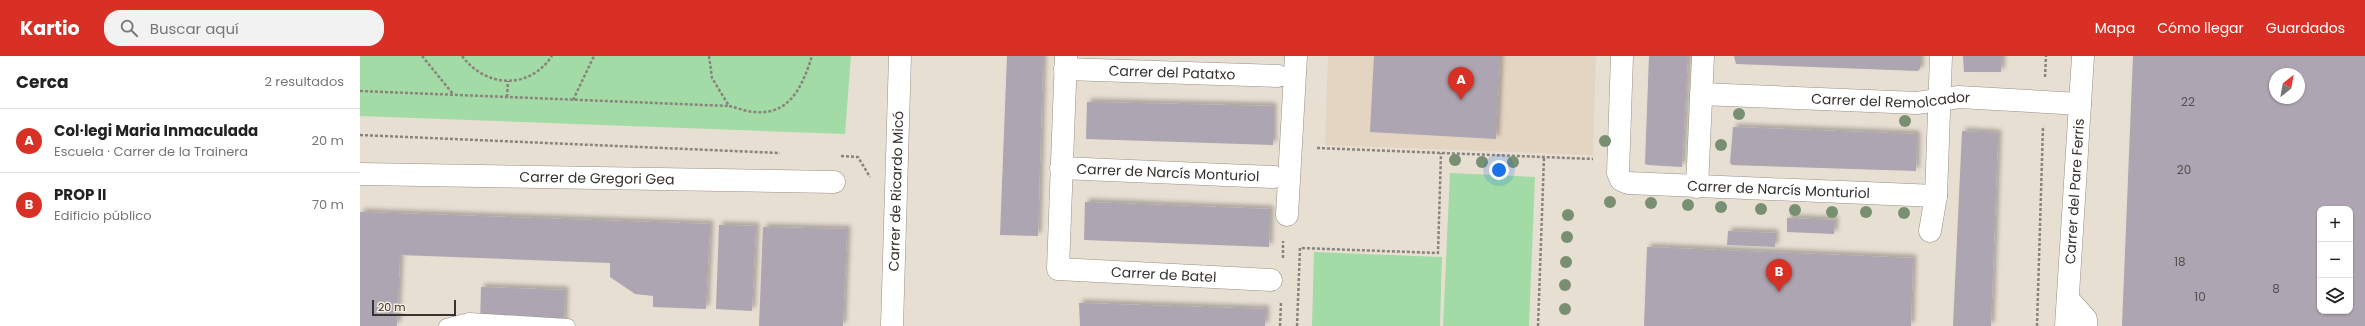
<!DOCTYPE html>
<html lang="es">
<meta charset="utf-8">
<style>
body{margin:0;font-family:Poppins,sans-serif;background:#f2f2f2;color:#222}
.controls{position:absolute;right:12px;bottom:12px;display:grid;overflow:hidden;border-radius:8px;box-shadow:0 1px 3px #0004}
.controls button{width:36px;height:36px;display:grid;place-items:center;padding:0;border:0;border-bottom:1px solid #e0e0e0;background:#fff;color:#222;font:20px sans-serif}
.compass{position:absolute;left:1909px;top:12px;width:36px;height:36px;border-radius:50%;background:#fff;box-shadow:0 1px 3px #0004;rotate:31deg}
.scale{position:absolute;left:12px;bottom:10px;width:84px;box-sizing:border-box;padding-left:4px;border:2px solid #37332f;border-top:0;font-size:11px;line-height:14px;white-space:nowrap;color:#37332f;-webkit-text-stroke:3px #f6ece0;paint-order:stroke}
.you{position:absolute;left:1139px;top:114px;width:14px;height:14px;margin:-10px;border:3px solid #fff;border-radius:50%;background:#1a73e8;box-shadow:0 0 0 6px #1a73e833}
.badge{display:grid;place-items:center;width:26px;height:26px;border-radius:50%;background:#d93025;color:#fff;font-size:13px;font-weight:700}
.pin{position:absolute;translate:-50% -33px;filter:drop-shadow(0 1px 2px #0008)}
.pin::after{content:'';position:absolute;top:21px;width:14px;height:12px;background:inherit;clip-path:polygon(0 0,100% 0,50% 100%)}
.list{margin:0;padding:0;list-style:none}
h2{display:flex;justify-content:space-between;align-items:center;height:52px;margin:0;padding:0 16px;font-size:17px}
h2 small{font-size:13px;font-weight:400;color:#767676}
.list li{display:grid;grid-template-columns:26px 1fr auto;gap:12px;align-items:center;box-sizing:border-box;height:64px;padding:0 16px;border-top:1px solid #e0e0e0}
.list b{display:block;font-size:15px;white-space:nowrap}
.list p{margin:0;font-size:13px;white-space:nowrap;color:#767676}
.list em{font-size:13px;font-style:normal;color:#767676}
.icon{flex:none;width:22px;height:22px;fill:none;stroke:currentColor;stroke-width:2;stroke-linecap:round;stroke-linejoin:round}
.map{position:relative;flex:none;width:2005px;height:270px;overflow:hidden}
header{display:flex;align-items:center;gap:24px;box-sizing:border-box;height:56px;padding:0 20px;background:#d93025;color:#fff}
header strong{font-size:19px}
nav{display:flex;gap:22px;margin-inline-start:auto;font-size:14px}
.search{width:280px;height:36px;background:#f2f2f2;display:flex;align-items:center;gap:10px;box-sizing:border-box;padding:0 14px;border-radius:16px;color:#767676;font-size:15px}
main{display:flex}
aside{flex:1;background:#fff}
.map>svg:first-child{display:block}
</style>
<header>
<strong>Kartio</strong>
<div class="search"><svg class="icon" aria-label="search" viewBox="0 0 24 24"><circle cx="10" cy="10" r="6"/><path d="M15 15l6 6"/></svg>Buscar aquí</div>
<nav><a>Mapa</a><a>Cómo llegar</a><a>Guardados</a></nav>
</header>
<main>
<aside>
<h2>Cerca<small>2 resultados</small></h2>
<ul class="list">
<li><span class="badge">A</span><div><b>Col·legi Maria Inmaculada</b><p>Escuela · Carrer de la Trainera</p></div><em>20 m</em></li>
<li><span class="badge">B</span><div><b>PROP II</b><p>Edificio público</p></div><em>70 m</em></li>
</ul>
</aside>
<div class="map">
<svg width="2005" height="270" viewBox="0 0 2005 270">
<defs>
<filter id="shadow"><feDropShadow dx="3.5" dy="-3.5" stdDeviation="2" flood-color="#0004"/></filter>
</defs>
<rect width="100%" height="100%" fill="#e8dfd3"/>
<path fill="#e4d4c2" d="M968,0H1236L1233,99L965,89Z"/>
<path fill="#a3dba6" d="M0,0H491L485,78L0,60Z
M1090,117L1175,121L1169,270H1083Z
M954,196L1082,201L1080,270H952Z"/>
<path fill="#ada5b1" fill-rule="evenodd" filter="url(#shadow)" d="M647,0H683L678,180L640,179Z
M1014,0H1140L1136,83L1010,76Z
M1289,0H1328L1322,111L1288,109L1285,108Z
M1374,0H1560V13L1558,15L1376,8Z
M1603,0H1642L1641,16H1604Z
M1773,0H2005V270H1762ZM1915,18H1939V42H1915ZM1960,153H1990V255H1960Z
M727,46L913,50V89L726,83Z
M1373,71L1555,78L1557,80L1556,115L1372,109L1370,107Z
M1602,75L1637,77L1638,79L1631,270H1593Z
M725,146L910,153L909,191L724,184Z
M0,156L350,168L346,253L293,251V240L275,238L250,221V207L40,199L37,270H0Z
M1427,162L1475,164L1474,178L1427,176Z
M359,169L396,170L392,255L356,253Z
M403,171L487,173L483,270H399Z
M1368,175L1415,177V191L1367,189Z
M1287,191L1553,202L1551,270H1284Z
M121,231L205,234L204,270L120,269Z
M719,247L906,253L905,270H720Z"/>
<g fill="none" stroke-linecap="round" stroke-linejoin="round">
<defs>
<path id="lane" d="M86,270L109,264L208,270"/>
<g id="street">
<path id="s1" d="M706,0L698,213L911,224"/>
<path id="s2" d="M1262,0L1258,117L1261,124L1268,127L1576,140"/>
<path id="s3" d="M705,13L918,20"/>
<path id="s4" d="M1341,38L1557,47L1599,41L1720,48"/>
<path id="s5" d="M701,112L914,121"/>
<path id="s6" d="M0,118L474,126"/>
<path d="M1337,131L1343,0"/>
<path d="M927,159L936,0"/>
<path d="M1570,175L1576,140L1581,0"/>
</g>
<g id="secondary">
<path d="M1708,243L1726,263V270"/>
<path id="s7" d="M532,270L540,0"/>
<path id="s8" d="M1706,270L1723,0"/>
</g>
</defs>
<use href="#lane" stroke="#988f84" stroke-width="15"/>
<use href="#street" stroke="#988f84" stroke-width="23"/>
<use href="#secondary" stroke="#988f84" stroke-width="23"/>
<path stroke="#8a837c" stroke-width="2.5" stroke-dasharray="3 2" stroke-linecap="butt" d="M62,0L93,38
M102,0C126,32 169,34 192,0
M349,0L352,22L369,50C378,52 387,56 396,56C431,59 443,28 452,0
M1685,21L1686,0
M0,35L369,50
M147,41L148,25
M213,44L234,0
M0,79L420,97
M957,92L1233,103
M481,100L498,101L510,121
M923,202V185
M920,270L921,247
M937,270L940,192L1078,197L1081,97
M1178,270L1184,101
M1677,270L1683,70"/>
<use href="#lane" stroke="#fff" stroke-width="14"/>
<use href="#street" stroke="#fff" stroke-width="22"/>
<use href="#secondary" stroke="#fff" stroke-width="22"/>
</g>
<g fill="#788f72">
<circle cx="1379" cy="58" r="6"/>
<circle cx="1545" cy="65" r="6"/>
<circle cx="1245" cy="85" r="6"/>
<circle cx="1361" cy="89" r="6"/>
<circle cx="1095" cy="104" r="6"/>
<circle cx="1122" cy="106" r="6"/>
<circle cx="1153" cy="106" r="6"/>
<circle cx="1250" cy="146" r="6"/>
<circle cx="1291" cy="147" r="6"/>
<circle cx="1328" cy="149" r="6"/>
<circle cx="1361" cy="151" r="6"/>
<circle cx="1401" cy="153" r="6"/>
<circle cx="1435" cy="154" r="6"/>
<circle cx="1472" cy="156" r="6"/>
<circle cx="1506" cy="156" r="6"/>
<circle cx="1544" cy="157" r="6"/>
<circle cx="1208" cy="159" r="6"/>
<circle cx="1207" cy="181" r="6"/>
<circle cx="1206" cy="206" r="6"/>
<circle cx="1205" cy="229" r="6"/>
<circle cx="1205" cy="253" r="6"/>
</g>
<g text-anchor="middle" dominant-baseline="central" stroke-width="3.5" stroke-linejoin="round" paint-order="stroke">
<g font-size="12" fill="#545050">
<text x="1828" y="45">22</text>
<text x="1824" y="113">20</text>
<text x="1820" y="205">18</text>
<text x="1916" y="232">8</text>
<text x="1840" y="240">10</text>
</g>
<g font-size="14" fill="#37332f" stroke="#f6ece0">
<text stroke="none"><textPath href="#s3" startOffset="107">Carrer del Patatxo</textPath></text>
<text stroke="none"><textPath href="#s4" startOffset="190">Carrer del Remolcador</textPath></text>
<text stroke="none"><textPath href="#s5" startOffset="107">Carrer de Narcís Monturiol</textPath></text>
<text stroke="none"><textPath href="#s6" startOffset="237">Carrer de Gregori Gea</textPath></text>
<text stroke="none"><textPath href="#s2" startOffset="283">Carrer de Narcís Monturiol</textPath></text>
<text stroke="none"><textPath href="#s7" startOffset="135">Carrer de Ricardo Micó</textPath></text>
<text stroke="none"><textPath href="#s8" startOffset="135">Carrer del Pare Ferris</textPath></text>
<text stroke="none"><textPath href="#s1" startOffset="319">Carrer de Batel</textPath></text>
</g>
</g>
</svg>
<div class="controls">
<button>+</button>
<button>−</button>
<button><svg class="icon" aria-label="layers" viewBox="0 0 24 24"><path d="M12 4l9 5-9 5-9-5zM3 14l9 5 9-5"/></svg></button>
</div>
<svg class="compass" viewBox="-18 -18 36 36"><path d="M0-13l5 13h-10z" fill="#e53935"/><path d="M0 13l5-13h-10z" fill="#767676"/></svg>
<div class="scale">20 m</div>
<div class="you"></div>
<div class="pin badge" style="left:1101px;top:44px">A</div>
<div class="pin badge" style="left:1419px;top:236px">B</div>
</div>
</main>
